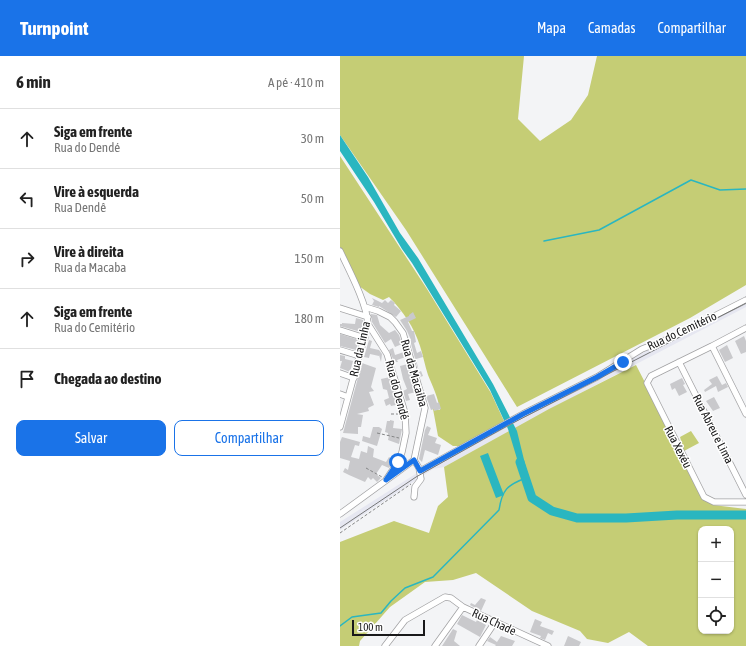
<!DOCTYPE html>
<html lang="pt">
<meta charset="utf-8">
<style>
body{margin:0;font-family:"Asap Condensed",sans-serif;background:#f2f2f2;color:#222}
.controls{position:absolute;right:12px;bottom:12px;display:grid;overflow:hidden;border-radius:8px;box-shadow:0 1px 3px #0004}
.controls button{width:36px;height:36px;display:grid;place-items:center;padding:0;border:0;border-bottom:1px solid #e0e0e0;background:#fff;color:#222;font:20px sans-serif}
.scale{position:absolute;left:12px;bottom:10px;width:73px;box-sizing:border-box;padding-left:4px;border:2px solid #19191a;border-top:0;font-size:11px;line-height:14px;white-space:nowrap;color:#19191a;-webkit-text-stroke:3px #fff;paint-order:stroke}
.stop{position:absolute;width:12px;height:12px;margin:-9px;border:3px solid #1a73e8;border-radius:50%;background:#fff}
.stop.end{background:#1a73e8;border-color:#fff;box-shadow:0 1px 4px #0008}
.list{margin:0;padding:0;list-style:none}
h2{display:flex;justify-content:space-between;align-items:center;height:52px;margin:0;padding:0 16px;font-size:17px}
h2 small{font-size:13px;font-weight:400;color:#767676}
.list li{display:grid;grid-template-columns:26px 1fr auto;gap:12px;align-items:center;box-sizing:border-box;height:60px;padding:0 16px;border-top:1px solid #e0e0e0}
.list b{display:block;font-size:15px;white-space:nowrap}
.list p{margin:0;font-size:13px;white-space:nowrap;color:#767676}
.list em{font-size:13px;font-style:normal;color:#767676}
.actions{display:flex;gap:8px;padding:12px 16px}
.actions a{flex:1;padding:9px 0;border:1px solid #1a73e8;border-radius:8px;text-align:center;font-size:14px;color:#1a73e8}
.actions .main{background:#1a73e8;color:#fff}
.icon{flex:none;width:22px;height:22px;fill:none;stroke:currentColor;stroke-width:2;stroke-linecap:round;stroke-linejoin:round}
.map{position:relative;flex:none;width:406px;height:590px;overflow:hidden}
header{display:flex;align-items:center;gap:24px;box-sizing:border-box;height:56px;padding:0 20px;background:#1a73e8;color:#fff}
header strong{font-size:19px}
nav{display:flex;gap:22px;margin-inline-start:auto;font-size:14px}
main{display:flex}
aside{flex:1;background:#fff}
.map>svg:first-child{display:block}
</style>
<header>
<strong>Turnpoint</strong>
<nav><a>Mapa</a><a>Camadas</a><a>Compartilhar</a></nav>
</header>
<main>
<aside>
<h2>6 min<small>A pé · 410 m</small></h2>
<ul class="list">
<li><svg class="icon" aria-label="ahead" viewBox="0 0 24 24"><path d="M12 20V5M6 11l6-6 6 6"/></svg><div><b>Siga em frente</b><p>Rua do Dendé</p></div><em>30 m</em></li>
<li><svg class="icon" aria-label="left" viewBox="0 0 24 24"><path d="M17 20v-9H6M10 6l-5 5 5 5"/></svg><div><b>Vire à esquerda</b><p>Rua Dendê</p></div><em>50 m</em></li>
<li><svg class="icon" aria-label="right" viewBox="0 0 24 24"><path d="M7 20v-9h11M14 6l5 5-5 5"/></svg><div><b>Vire à direita</b><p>Rua da Macaba</p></div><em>150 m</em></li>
<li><svg class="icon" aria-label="ahead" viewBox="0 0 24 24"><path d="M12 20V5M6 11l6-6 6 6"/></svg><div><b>Siga em frente</b><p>Rua do Cemitério</p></div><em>180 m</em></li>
<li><svg class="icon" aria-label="arrive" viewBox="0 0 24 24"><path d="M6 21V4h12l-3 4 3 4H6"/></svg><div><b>Chegada ao destino</b></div></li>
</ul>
<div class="actions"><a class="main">Salvar</a><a>Compartilhar</a></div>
</aside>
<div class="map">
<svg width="406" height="590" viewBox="0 0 406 590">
<rect width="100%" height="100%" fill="#f3f4f6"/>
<path fill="#e6e7f1" d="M406,245V251L254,330L104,411L93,413L0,474V466L77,417L312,292Z"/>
<path fill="#c5cd75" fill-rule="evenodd" d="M0,0H184L178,63L200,85L231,64L248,39L257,0H406V229L350,262L177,351L66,174L0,79Z
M0,100L87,233L151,337L164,365L121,390H113L98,380L93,353L100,354C98,341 93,331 88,319C85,310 83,299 80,290C74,271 63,255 49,241L43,244L30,238L19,230L0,191Z
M296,309L366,445L373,449L406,453V590H308L289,576L268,587L247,583L240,575L192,555L136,517L113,524L85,526L50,551L20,585L19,590H0V486L54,465L89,477L98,450L108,441L104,411L209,353ZM361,473H391V575H361Z
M351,375L359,387L344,395L340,381Z"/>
<path fill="#2ab6c0" d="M0,79L28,121L60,177L78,202L153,328L177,375L187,416H181L168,373L150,334L72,207L62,193L34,146L0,95Z
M148,397L164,439L156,442L140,400Z"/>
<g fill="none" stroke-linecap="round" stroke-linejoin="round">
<path stroke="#2ab6c0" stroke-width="1.5" d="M204,185L259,174L351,124L380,134L406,133
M0,570L12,561L41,557L51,545L65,532L93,521L159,454C162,434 167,429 186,422"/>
<path stroke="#2ab6c0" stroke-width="9" d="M180,406L192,442L212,455L237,462H286L337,459H406"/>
</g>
<path fill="#c9c9cc" d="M32,242L42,247L45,244L48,247L51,244L55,247L54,249L61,255L56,261L39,250V251L32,249L34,245Z
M73,256L76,262L68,266L72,275H74L76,286L74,287L77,297L81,295L83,301L76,303L79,316L81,315L83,320L80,321L70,284H71L67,275L60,264L69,260V259Z
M31,258L37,259L40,269L49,277L55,274L59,279L62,288L55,291L51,283L45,287L32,266Z
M16,262L23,264L24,268L21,276L0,270V268H2V267L15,268Z
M0,278L19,284L16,294L0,290Z
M404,280L406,285V296L401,298L395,285Z
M29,284L32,285L30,292L39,294L42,298L41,306L39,299V300L30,298L29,302L24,301Z
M387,289L393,302L385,306L379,294Z
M53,292L55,299L64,296L66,301L57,304L58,306H56L53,303L49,294Z
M0,299L5,300V303L13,305L10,316L0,312L2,305H0Z
M22,307L36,312L31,331L34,335L29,336L34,349L28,352L29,355L17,358L23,359L21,371H18V378L3,377Z
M68,308L76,336L68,338L70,344L66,345L63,335L67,333L63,323L60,310Z
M377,320L382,329L386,327L388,331L378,336L376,330L365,336L364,334L372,328L369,324Z
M50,321L57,346L56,347V349L51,350L50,348L46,350L44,344L49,342L47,334L43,333L41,323Z
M342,322L345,328L343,329L347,336L339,340L335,332L332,334L330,328Z
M94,338L97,347L99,346L101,353L94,355V353L91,354L86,340Z
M374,341L380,352L373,355L366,345Z
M50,364L54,365L53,372L62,373L59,388L48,384L49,379H48V377L45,376L47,365H50Z
M87,370L91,372L88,379L97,382L95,387L101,389L98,399L85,394L82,406L79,403L85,374Z
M33,371H39L42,373L37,390L22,385L23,380L30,382Z
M2,381L20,386L19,390L15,389L11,401L19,403L21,395L27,397L28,390L34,393L33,401L46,406L49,401L54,404L49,412L42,409L36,418L41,422L37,426L33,422L31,424L28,421L25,426L9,419L3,416L5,412L8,414L10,405L0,402V386Z
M141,542L146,544L141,555L130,549L131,547L135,549Z
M122,559L136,566L137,564L146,569L140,581L117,568Z
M195,563L202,566L200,570L214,575L212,579L208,577L205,584L200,582L201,580L190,576Z
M113,573L117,575L114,585L120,590H102Z
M161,580L175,585L172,590H155L156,589L147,585L150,581L157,586Z
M228,580L241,586L239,590H224Z"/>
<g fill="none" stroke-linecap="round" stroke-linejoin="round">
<defs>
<path id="minor" d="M0,195C9,214 27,248 28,268L0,371
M25,251L38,255L50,261L55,266L63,277L85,352L74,404
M0,252L28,261
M28,268L47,298L65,357L66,377L62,396L58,406L46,424
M406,272L372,290L311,320L307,327L364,441L374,446H406
M0,274L25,282
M372,290L406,358
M0,294L20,300
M339,306L406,439
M0,317L14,322
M0,338L8,341
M80,415L183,358L257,321L302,293L333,281L406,244
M74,441L75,431L81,423L79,412L74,404
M0,458L74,404
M45,590L65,564L105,541L111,542L123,551L208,590
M95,590L123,551
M139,590L155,566"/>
</defs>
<use href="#minor" stroke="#a2a2a4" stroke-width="7"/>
<path stroke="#848586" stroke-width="1" stroke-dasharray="3 2" stroke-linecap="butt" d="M51,358H59
M37,377L59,382
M26,412L42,421
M0,477L71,428"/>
<use href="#minor" stroke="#fff" stroke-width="5.5"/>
<path stroke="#767778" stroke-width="1" d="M0,472L76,421L165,371L406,247"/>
</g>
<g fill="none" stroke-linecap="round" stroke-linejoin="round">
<path stroke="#1a73e8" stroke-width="5" d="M58,406L46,424L74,404L80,415L183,358L257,321L283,306"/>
</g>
<g text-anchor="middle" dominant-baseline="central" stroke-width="3" stroke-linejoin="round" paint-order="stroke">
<g font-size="12" fill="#19191a" stroke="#fff">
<text transform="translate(342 275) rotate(-25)">Rua do Cemitério</text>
<text transform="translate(20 293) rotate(-77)">Rua da Linha</text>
<text transform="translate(74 317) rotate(74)">Rua da Macaiba</text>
<text transform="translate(57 334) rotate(75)">Rua do Dendé</text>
<text transform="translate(373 373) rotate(63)">Rua Abreu e Lima</text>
<text transform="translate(338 391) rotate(63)">Rua Xexéu</text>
<text transform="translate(154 566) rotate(25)">Rua Chade</text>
</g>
</g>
</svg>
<div class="controls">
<button>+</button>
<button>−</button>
<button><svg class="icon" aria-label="locate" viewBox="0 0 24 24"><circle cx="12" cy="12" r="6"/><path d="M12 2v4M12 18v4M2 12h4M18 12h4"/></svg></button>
</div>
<div class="scale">100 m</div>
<div class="stop" style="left:58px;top:406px"></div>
<div class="stop end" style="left:283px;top:306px"></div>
</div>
</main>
